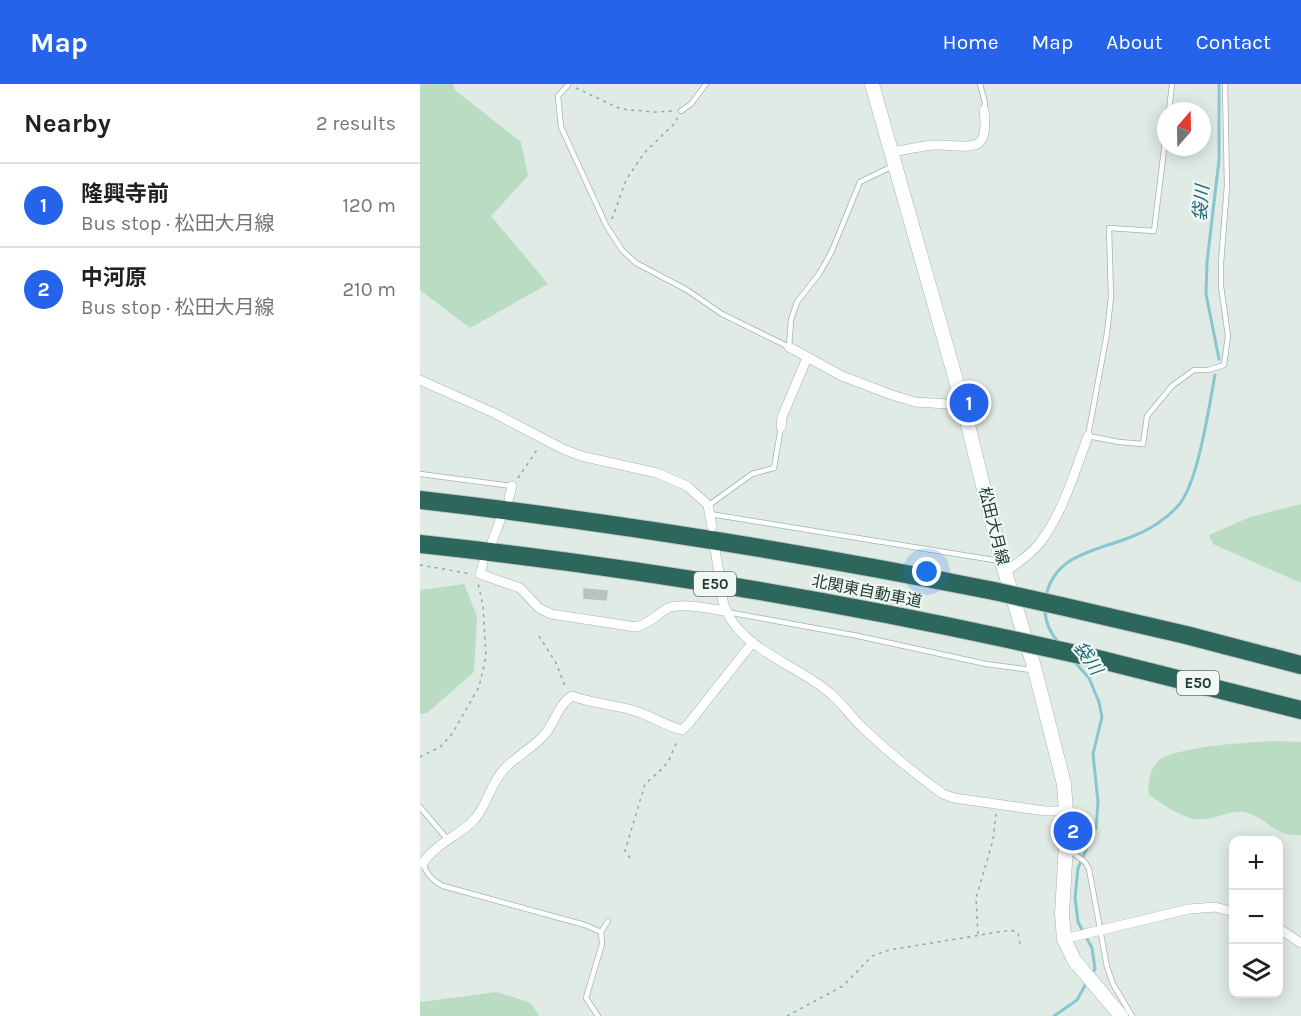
<!DOCTYPE html>
<meta charset="utf-8">
<style>
body{margin:0;font-family:Karla,"Noto Sans JP",sans-serif;background:#f2f2f2;color:#202124}
.controls{position:absolute;right:18px;bottom:18px;display:grid;overflow:hidden;border-radius:12px;box-shadow:0 3px 15px #0003}
.controls button{width:54px;height:54px;display:grid;place-items:center;padding:0;border:0;border-bottom:2px solid #e0e0e0;background:#fff;color:#202124;font:30px sans-serif}
.compass{position:absolute;left:737px;top:18px;width:54px;height:54px;border-radius:50%;background:#fff;box-shadow:0 3px 15px #0003;rotate:20deg}
.you{position:absolute;left:507px;top:488px;width:21px;height:21px;margin:-15px;border:4px solid #fff;border-radius:50%;background:#1a73e8;box-shadow:0 0 0 9px #1a73e833}
.badge{display:grid;place-items:center;width:39px;height:39px;border-radius:50%;background:#2563eb;color:#fff;font-size:20px;font-weight:700}
.pin{position:absolute;translate:-50% -50%;border:3px solid #fff;box-shadow:0 2px 6px #0006}
.list{margin:0;padding:0;list-style:none}
h2{display:flex;justify-content:space-between;align-items:center;height:78px;margin:0;padding:0 24px;font-size:26px}
h2 small{font-size:20px;font-weight:400;color:#757577}
.list li{display:grid;grid-template-columns:39px 1fr auto;gap:18px;align-items:center;box-sizing:border-box;height:84px;padding:0 24px;border-top:2px solid #e0e0e0}
.list b{display:block;font-size:22px;white-space:nowrap}
.list p{margin:0;font-size:20px;white-space:nowrap;color:#757577}
.list em{font-size:20px;font-style:normal;color:#757577}
.icon{flex:none;width:33px;height:33px;fill:none;stroke:currentColor;stroke-width:2;stroke-linecap:round;stroke-linejoin:round}
.map{position:relative;flex:none;width:881px;height:932px;overflow:hidden}
header{display:flex;align-items:center;gap:36px;box-sizing:border-box;height:84px;padding:0 30px;background:#2563eb;color:#fff}
header strong{font-size:28px}
nav{display:flex;gap:33px;margin-inline-start:auto;font-size:21px}
main{display:flex}
aside{flex:1;background:#fff}
.map>svg:first-child{display:block}
</style>
<header>
<strong>Map</strong>
<nav><a>Home</a><a>Map</a><a>About</a><a>Contact</a></nav>
</header>
<main>
<aside>
<h2>Nearby<small>2 results</small></h2>
<ul class="list">
<li><span class="badge">1</span><div><b>隆興寺前</b><p>Bus stop · 松田大月線</p></div><em>120 m</em></li>
<li><span class="badge">2</span><div><b>中河原</b><p>Bus stop · 松田大月線</p></div><em>210 m</em></li>
</ul>
</aside>
<div class="map">
<svg width="881" height="932" viewBox="0 0 881 932">
<rect width="100%" height="100%" fill="#e0ebe6"/>
<path fill="#b9dcc2" d="M0,0H33L35,6L101,58L108,92L71,132L128,200L50,244L0,206Z
M881,420V499L793,460L789,451L830,433Z
M44,500L57,532L54,588L7,629L0,630V506Z
M857,657L881,658V751C855,753 851,738 831,730C814,723 800,734 785,735C765,738 745,721 729,711C727,701 730,685 738,677C756,662 832,658 857,657Z
M77,908L111,919L119,932H0V918Z"/>
<g fill="none" stroke-linecap="round" stroke-linejoin="round">
<path stroke="#88c6d0" stroke-width="3" d="M799,275L786,210L787,178L799,76V0
M626,512C635,470 676,467 711,453C727,447 745,436 757,423C778,402 789,322 795,291
M625,525C625,539 630,549 639,559
M653,576L669,594L679,618L682,633L673,670L678,718L676,744L658,784L655,814L658,838L672,864L675,885L672,890
M634,932L657,916L667,898"/>
</g>
<path fill="#b6c6bf" stroke="#b3c5bd" stroke-width="1.5" d="M164,505L187,507L186,516L164,514Z"/>
<g fill="none" stroke-linecap="round" stroke-linejoin="round">
<defs>
<path id="service" d="M560,0L565,19L564,26
M148,1L138,12L141,43L186,141L202,166L216,179L267,206L302,230L369,263L371,236L377,218L399,190L411,169L440,98L473,82
M261,27L271,20L286,0
M749,27L752,0
M746,49L734,147L689,144L691,213L687,249L668,352L699,358L723,360L727,332L752,302L774,286H788L804,281L808,252L801,202V179L807,102L805,0
M0,390L92,402
M289,421L332,390L354,384L361,343
M290,430L580,477
M307,528L438,552L566,580L611,586
M0,723L28,756
M649,766L665,778L669,785L687,883L693,900L712,932
M3,779C6,790 13,797 23,802L165,841L181,848L182,860L166,914L178,932
M181,848L188,837"/>
<path id="minor" d="M472,68C486,66 500,62 514,61C549,60 570,74 564,26
M369,263L422,292L472,311L495,318L543,321
M0,296L74,329L143,365L161,372L237,389L267,402L288,421L292,443
M361,343L362,333L387,274
M89,414L92,402
M72,458L81,434
M295,465L299,489
M63,480L60,490L100,504L119,524L131,530L216,543C230,540 237,530 248,524C261,518 291,525 305,527
M585,488C596,480 609,472 618,461C641,434 656,385 668,352
M302,512C311,564 377,579 411,610C423,620 431,633 442,643C467,667 495,690 523,710L534,714L625,727H647
M0,779H3C15,760 38,752 53,737C66,724 69,704 81,689C93,673 113,665 126,649C135,637 139,620 152,612C171,619 189,620 208,625C227,629 243,641 262,646L269,639L333,558
M858,844L881,859
M644,855L769,825L795,823L814,828"/>
<path id="secondary" d="M452,0L543,321L582,478L615,586L644,700L647,742L642,830L644,855L654,876L701,932"/>
<path id="motorway" d="M0,416C193,438 384,469 574,507
M0,460C197,481 394,513 588,555
M641,522L766,551L881,581
M674,574L881,626"/>
</defs>
<use href="#service" stroke="#a3b3ad" stroke-width="6"/>
<use href="#minor" stroke="#a3b3ad" stroke-width="10"/>
<use href="#secondary" stroke="#9fb7ae" stroke-width="15"/>
<use href="#motorway" stroke="#c1c8c6" stroke-width="20"/>
<path stroke="#81afa0" stroke-width="1.5" stroke-dasharray="3 4.5" stroke-linecap="butt" d="M156,4L201,25L235,28L254,27
M192,135L206,96L224,69L254,40L258,33
M98,394L119,363
M0,481L52,490
M119,552L136,579L146,605
M0,673L20,663L32,650L59,603L66,573L63,522L58,499
M210,774L205,767L225,700L244,683L250,674L258,655
M558,850L556,814L573,756L576,730
M367,932L423,902L452,872L469,866L591,846L598,849L600,860"/>
<use href="#service" stroke="#fff" stroke-width="4.5"/>
<use href="#minor" stroke="#fff" stroke-width="9"/>
<use href="#secondary" stroke="#fff" stroke-width="14"/>
<use href="#motorway" stroke="#2d675b" stroke-width="18"/>
<defs>
<path id="motorway-bridge" d="M574,507L641,522
M588,555L674,574"/>
</defs>
<use href="#motorway-bridge" stroke="#c1c8c6" stroke-width="20" stroke-linecap="butt"/>
<use href="#motorway-bridge" stroke="#2d675b" stroke-width="18"/>
</g>
<g text-anchor="middle" dominant-baseline="central" stroke-width="4.5" stroke-linejoin="round" paint-order="stroke">
<g fill="#f1f8f4" stroke="#5f746e" stroke-width="1.5">
<rect x="274" y="488" width="42" height="24" rx="4.5"/>
<rect x="757" y="587" width="42" height="24" rx="4.5"/>
</g>
<g font-size="15" font-weight="bold" fill="#213b34">
<text x="295" y="500">E50</text>
<text x="778" y="599">E50</text>
</g>
<g font-size="16" fill="#213b34" stroke="#f1f8f4">
<text transform="translate(574 442) rotate(76)">松田大月線</text>
<text transform="translate(447 507) rotate(11)">北関東自動車道</text>
</g>
<g font-size="18" font-style="italic" fill="#1c6877" stroke="#f1f8f4">
<text transform="translate(781 119) rotate(-85)">袋川</text>
<text transform="translate(668 574) rotate(56)">袋川</text>
</g>
</g>
</svg>
<div class="controls">
<button>+</button>
<button>−</button>
<button><svg class="icon" aria-label="layers" viewBox="0 0 24 24"><path d="M12 4l9 5-9 5-9-5zM3 14l9 5 9-5"/></svg></button>
</div>
<svg class="compass" viewBox="-18 -18 36 36"><path d="M0-13l5 13h-10z" fill="#e53935"/><path d="M0 13l5-13h-10z" fill="#757577"/></svg>
<div class="you"></div>
<div class="pin badge" style="left:549px;top:319px">1</div>
<div class="pin badge" style="left:653px;top:747px">2</div>
</div>
</main>
